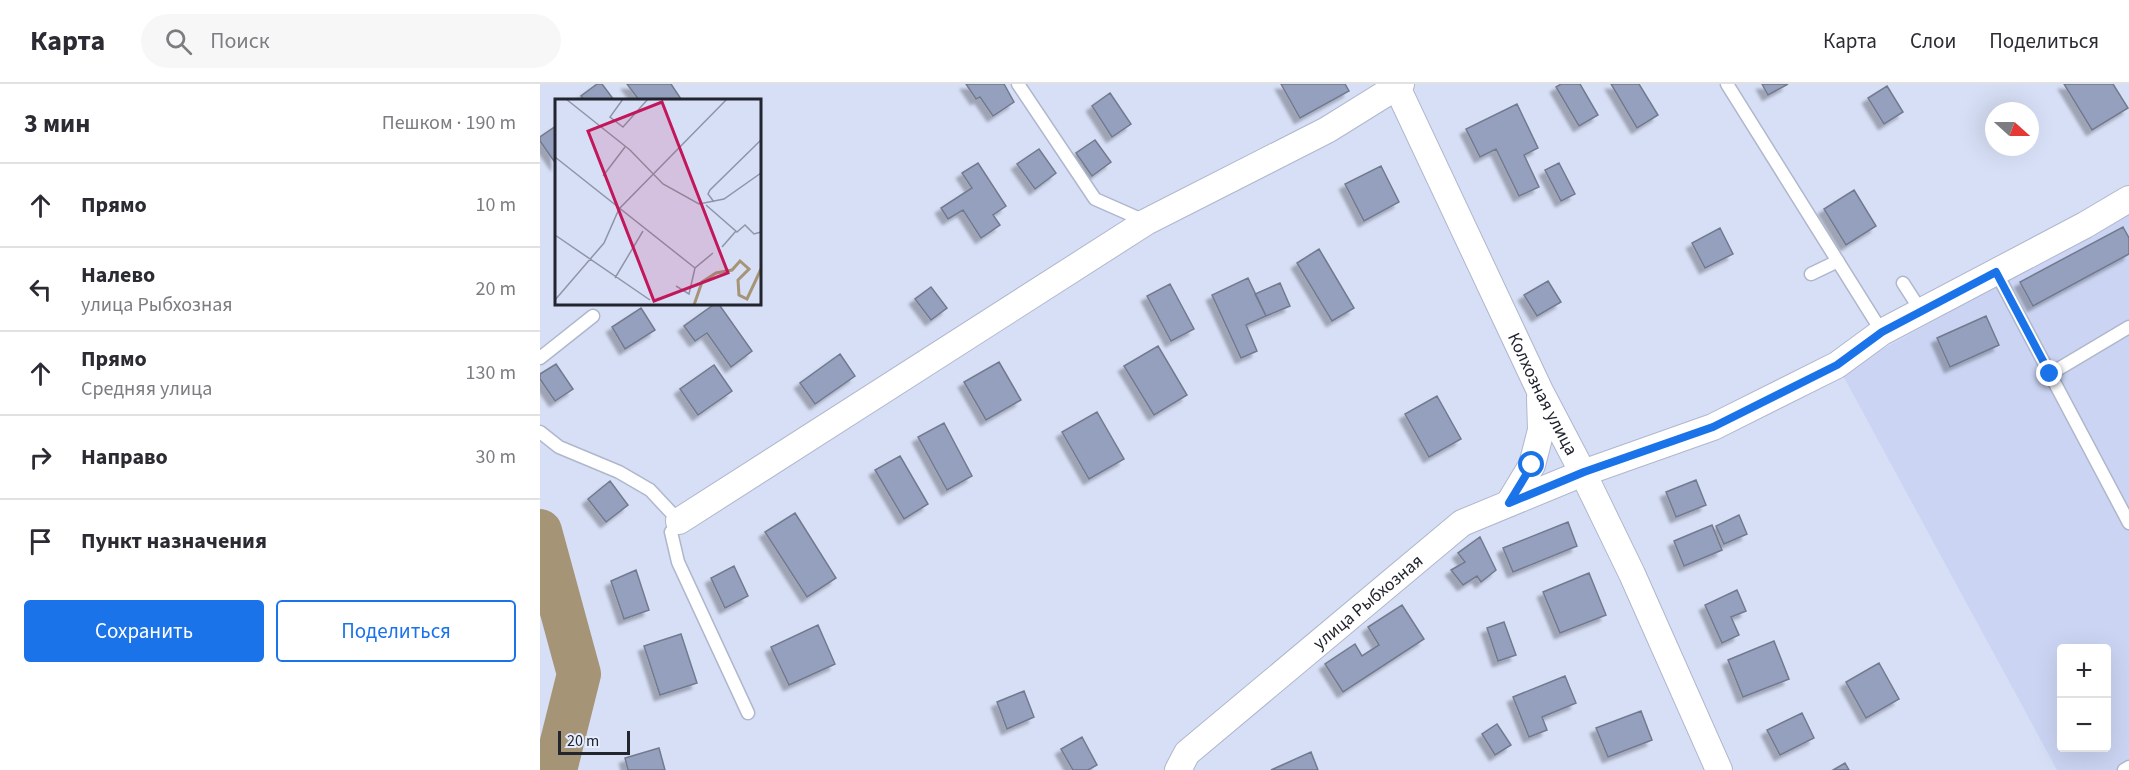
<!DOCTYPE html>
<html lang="ru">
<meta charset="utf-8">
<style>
body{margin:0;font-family:"Source Sans 3",sans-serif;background:#f7f7f7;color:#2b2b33}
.controls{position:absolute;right:18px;bottom:18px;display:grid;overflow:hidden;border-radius:6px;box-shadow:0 6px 24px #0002}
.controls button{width:54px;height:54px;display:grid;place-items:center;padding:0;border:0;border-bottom:2px solid #e1e1e2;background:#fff;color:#2b2b33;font:30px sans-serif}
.compass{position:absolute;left:1445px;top:18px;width:54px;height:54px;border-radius:50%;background:#fff;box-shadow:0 6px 24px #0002;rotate:111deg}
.scale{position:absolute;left:18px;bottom:15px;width:72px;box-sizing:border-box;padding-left:6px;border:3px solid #22252e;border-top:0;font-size:16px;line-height:21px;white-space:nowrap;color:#22252e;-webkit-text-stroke:4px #e6edff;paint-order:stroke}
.stop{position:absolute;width:18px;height:18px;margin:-14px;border:4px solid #1a73e8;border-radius:50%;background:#fff}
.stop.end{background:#1a73e8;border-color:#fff;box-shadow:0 2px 6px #0008}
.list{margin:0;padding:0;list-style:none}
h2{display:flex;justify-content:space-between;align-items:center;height:78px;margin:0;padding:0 24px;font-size:26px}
h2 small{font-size:20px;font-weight:400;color:#7c7c81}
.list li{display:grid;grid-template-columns:39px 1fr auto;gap:18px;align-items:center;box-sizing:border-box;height:84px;padding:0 24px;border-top:2px solid #e1e1e2}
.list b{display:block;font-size:22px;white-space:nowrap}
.list p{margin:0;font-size:20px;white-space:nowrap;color:#7c7c81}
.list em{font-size:20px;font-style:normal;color:#7c7c81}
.actions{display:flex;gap:12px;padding:18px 24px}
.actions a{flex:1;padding:14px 0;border:2px solid #1a73e8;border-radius:6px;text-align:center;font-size:21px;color:#1a73e8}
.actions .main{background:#1a73e8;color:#fff}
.icon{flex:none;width:33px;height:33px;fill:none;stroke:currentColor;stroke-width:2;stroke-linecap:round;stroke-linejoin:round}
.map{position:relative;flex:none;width:1589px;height:686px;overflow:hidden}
header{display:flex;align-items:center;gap:36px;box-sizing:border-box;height:84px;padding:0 30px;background:#fff;border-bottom:2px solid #e1e1e2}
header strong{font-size:28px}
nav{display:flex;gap:33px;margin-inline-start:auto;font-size:21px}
.search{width:420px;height:54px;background:#f7f7f7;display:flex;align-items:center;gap:15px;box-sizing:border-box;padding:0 21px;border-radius:33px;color:#7c7c81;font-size:22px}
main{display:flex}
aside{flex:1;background:#fff}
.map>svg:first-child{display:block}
</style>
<header>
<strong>Карта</strong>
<div class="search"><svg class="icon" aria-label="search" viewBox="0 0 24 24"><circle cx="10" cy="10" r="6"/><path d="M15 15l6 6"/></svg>Поиск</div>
<nav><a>Карта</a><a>Слои</a><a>Поделиться</a></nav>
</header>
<main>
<aside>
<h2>3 мин<small>Пешком · 190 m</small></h2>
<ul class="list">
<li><svg class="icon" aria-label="ahead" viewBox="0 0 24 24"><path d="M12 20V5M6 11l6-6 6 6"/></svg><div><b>Прямо</b></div><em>10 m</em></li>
<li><svg class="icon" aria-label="left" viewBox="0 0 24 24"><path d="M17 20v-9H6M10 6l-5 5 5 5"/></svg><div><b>Налево</b><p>улица Рыбхозная</p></div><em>20 m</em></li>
<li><svg class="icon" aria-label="ahead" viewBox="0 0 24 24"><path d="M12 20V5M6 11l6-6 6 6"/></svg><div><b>Прямо</b><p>Средняя улица</p></div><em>130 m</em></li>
<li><svg class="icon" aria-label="right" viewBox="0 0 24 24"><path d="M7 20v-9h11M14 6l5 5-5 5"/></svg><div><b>Направо</b></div><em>30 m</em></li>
<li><svg class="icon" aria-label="arrive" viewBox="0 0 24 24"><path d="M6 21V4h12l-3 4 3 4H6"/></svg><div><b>Пункт назначения</b></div></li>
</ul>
<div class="actions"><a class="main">Сохранить</a><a>Поделиться</a></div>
</aside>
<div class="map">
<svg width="1589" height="686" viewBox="0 0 1589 686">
<defs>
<filter id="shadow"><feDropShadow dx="-5.5" dy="5.5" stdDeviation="1.5" flood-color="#0004"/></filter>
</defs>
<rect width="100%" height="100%" fill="#d7dff6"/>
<path fill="#cbd5f3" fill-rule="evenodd" d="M1589,129V686H1517L1301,288ZM1522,564H1566V664H1522Z"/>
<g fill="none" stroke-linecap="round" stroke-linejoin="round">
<path stroke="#a59476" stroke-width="44" d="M0,447L39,590L15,686"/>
</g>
<path fill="#95a0bf" stroke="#727a8e" stroke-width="1.5" filter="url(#shadow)" d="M57,0H62L74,16H44L41,12Z
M87,0H131L141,15V16H99Z
M426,0H464L474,18L453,32L440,13L436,15Z
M741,0H805L809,7L760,34Z
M1021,0H1040L1058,31L1039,42L1016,3Z
M1071,0H1099L1118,31L1097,44Z
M1222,0H1248L1228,11Z
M1524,0H1573L1588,24L1552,46Z
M1347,2L1363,28L1344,40L1328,14Z
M570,9L591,40L572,53L552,22Z
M977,20L998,64L984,71L999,103L979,112L956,65L940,73L926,45Z
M16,42V80L0,57V53Z
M555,56L571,78L552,92L536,69Z
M499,65L516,89L495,105L477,80Z
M438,79L466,122L453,131L460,141L441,154L423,126L408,135L401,124L432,104L422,89Z
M1019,79L1035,110L1021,117L1005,86Z
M841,82L859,118L824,137L805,100Z
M1314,106L1336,142L1306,161L1284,125Z
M1583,143L1589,154V170L1493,222L1480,198Z
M1180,144L1193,170L1165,184L1152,159Z
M779,165L814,224L792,237L757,179Z
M708,194L726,232L706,241L717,267L701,274L672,211Z
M1008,197L1021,218L997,232L984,211Z
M740,199L750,222L726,232L715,210Z
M630,200L654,245L631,257L607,212Z
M391,203L407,224L391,236L375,215Z
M176,219H178L212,267L191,283L167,249L155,257L144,242Z
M101,224L115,246L85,265L72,243Z
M1446,232L1459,261L1410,283L1397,254Z
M618,262L647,311L614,331L584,282Z
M300,270L315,292L275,320L260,299Z
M459,278L481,316L446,336L424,298Z
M16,280L33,305L15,317L0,295V290Z
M174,281L192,307L158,331L140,305Z
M897,312L921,355L889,373L865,330Z
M557,328L584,375L549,395L522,348Z
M404,339L432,392L407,406L378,353Z
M360,372L388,420L364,435L335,386Z
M1156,396L1166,421L1136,433L1126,408Z
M70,397L88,421L66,438L48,415Z
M255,429L296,494L267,513L225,448Z
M1199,431L1207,450L1184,460L1176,442Z
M1028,438L1037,462L973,488L963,464Z
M1172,441L1182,466L1144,482L1134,457Z
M940,453L956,486L941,498L937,492L923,501L911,486L925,478L918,469Z
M194,482L208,512L185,524L171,494Z
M96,486L109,526L84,535L71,497Z
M1049,489L1066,531L1020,549L1003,508Z
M1197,506L1206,527L1191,533L1199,551L1182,559L1165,521Z
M862,521L884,555L803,608L785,580L815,560L822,572L839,561L828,543Z
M964,538L976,571L958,577L947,544Z
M278,541L295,580L249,601L231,563Z
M141,550L157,599L120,611L104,562Z
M1234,557L1249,595L1203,613L1188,576Z
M1339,579L1359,615L1326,634L1306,598Z
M1025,592L1036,619L1002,633L1007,646L989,653L973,613Z
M484,607L494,633L467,645L457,618Z
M1101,627L1112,656L1068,673L1056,644Z
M1262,629L1274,654L1240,671L1227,646Z
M957,640L971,661L955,671L942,650Z
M542,653L557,681L548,686H533L521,665Z
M119,664L125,686H88L85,674Z
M771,668L778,686H731Z
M1305,679L1309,686H1293Z"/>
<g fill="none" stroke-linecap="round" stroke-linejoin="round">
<defs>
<path id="service" d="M478,0L555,115L605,137
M1187,0L1342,248
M1456,188L1510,290
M1271,190L1298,177
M1363,199L1381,227
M1589,243L1510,290L1589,439
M0,274L53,232
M0,348L19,363L79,388L110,406L139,437L131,448L138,478L208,629
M1584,686L1589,683"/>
<g id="minor">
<path id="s1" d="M854,0L857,3L1000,307L1043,389L1092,490L1179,686"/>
<path d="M969,419L992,381L1001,346L1000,314"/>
<path d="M139,437L606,138L787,46L861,0"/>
<path id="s2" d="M638,686L647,669L922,439L1043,389L1173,343L1297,281L1342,248L1545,141L1589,115"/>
</g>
</defs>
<use href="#service" stroke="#afb7cd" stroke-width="15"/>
<use href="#minor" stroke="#afb7cd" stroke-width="28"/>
<use href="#service" stroke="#fff" stroke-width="12"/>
<use href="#minor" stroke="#fff" stroke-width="26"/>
</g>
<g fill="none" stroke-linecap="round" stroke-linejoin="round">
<path stroke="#1a73e8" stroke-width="8" d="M992,381L969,419L1044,388L1173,343L1297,281L1342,248L1456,188L1510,290"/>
</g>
<g text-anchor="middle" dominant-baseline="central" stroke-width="5" stroke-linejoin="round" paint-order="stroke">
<g font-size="18" fill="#22252e" stroke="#e6edff">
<text stroke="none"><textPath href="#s1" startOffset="344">Колхозная улица</textPath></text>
<text stroke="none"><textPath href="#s2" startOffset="255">улица Рыбхозная</textPath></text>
</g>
</g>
<g transform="translate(15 15)">
<rect width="206" height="206" fill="#d7dff6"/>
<path fill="none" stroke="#a59476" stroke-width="3" d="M139,206L147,183L161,174L177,171L185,162L194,170L183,181L184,196L192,200L206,170"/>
<path fill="none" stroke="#8f95a6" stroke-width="1.5" d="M11,0L75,51L108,85L144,105L169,100L206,74M68,0L55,18L68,28L93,0M0,58L140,169M48,77L70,48M159,103L153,95L155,91L206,41M151,106L182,133L190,126L199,135L206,133M0,136L95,201M167,148L181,132M60,179L88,132M121,187L134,195L140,169L158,154M0,201L49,144L64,110L172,0"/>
<path fill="#c2185b" fill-opacity="0.15" stroke="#c2185b" stroke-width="3" d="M107,3L173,174L99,202L33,32Z"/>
<rect width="206" height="206" fill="none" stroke="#22252e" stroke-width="3"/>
</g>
</svg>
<div class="controls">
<button>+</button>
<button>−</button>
</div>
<svg class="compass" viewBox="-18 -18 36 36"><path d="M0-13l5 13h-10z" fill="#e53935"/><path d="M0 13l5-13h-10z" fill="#7c7c81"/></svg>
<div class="scale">20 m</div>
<div class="stop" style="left:992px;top:381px"></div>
<div class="stop end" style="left:1510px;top:290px"></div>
</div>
</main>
